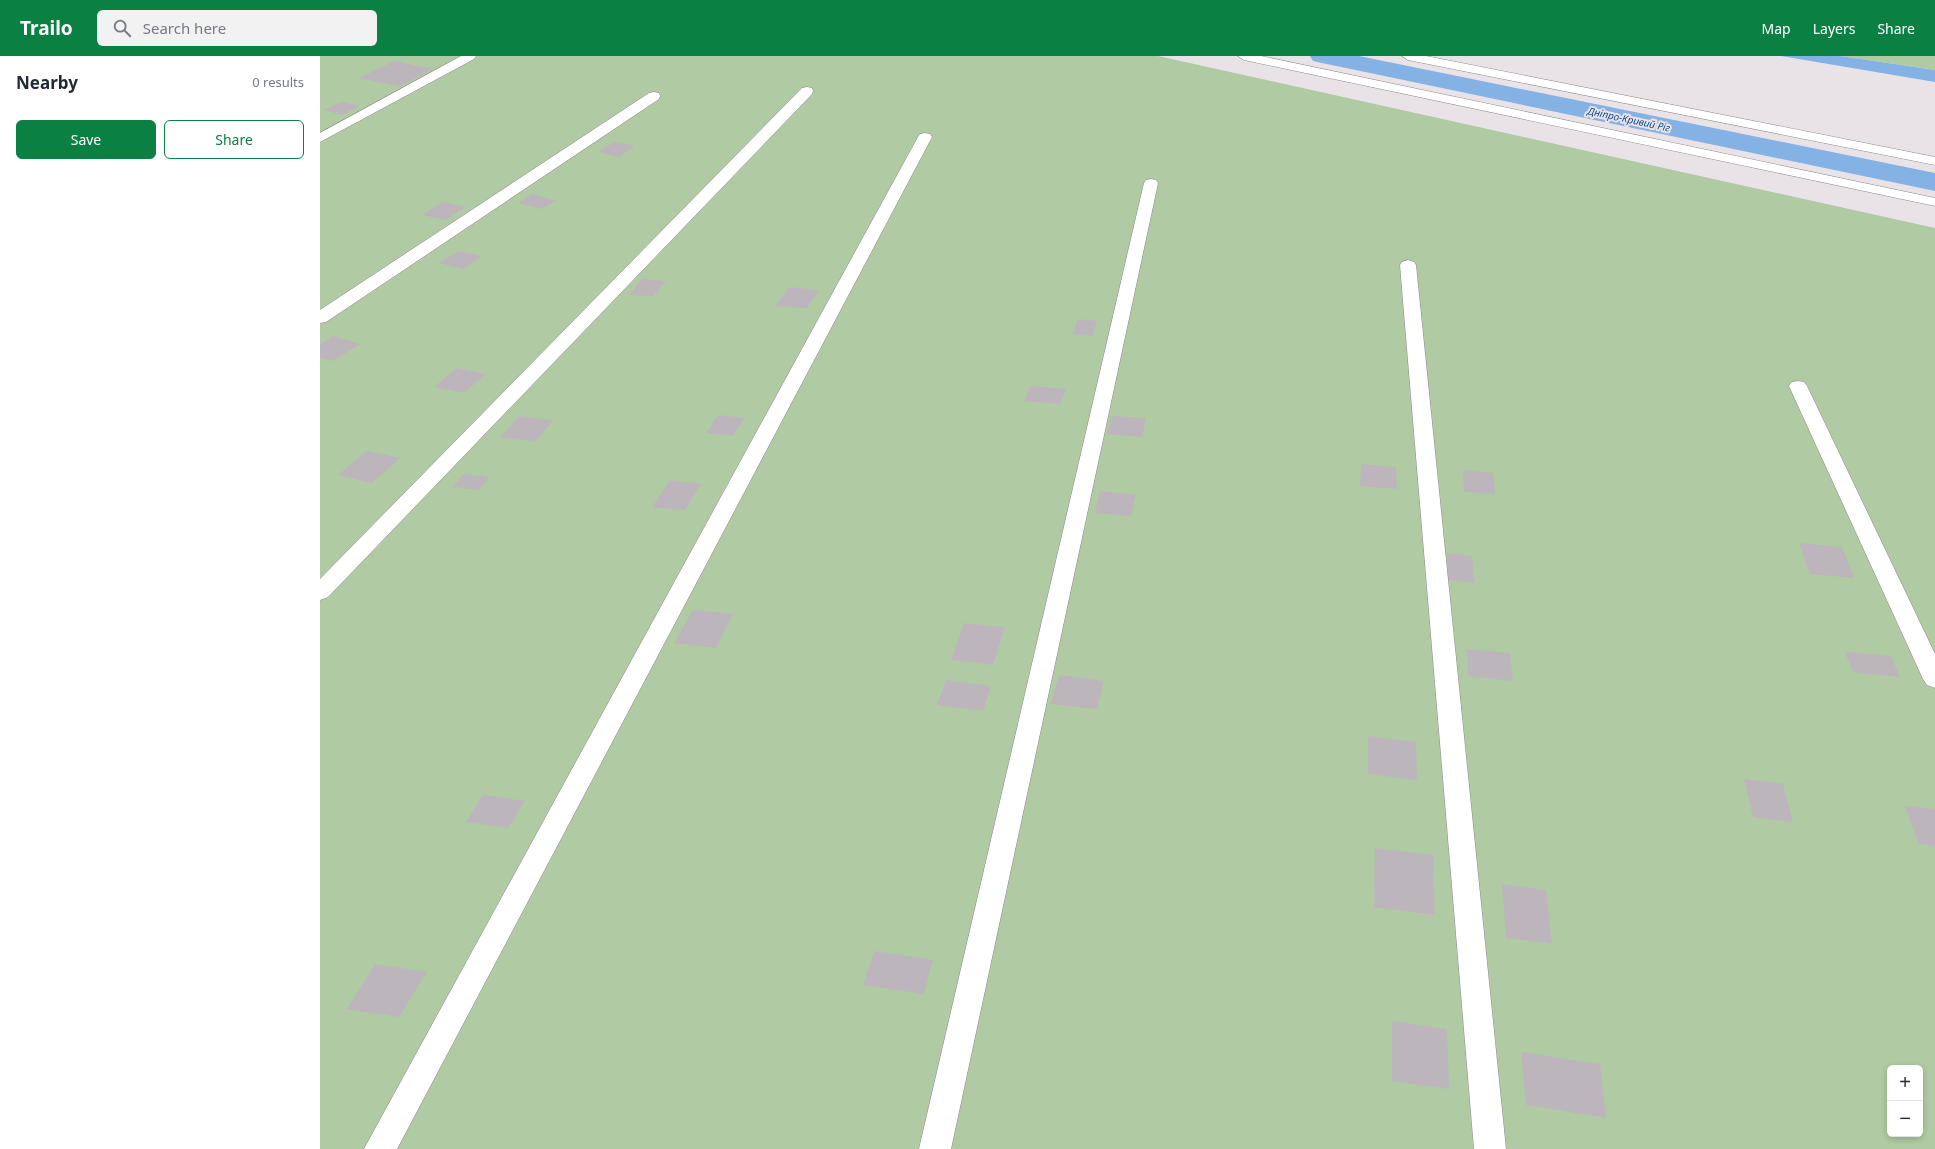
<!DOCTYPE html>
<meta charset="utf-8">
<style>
body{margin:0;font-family:"Noto Sans",sans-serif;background:#f2f2f3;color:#1f2937}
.controls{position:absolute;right:12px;bottom:12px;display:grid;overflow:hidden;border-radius:6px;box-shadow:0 2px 6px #0003}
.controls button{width:36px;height:36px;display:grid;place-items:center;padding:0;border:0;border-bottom:1px solid #e0e1e3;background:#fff;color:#1f2937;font:20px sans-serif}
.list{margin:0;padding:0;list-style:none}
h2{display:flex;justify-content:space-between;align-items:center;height:52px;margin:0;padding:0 16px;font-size:17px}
h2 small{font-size:13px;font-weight:400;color:#747a83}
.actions{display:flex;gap:8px;padding:12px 16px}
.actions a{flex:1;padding:9px 0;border:1px solid #0b8043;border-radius:6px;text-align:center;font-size:14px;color:#0b8043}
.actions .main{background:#0b8043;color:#fff}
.icon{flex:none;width:22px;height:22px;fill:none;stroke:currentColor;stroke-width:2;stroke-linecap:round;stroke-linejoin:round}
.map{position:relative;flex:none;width:1615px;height:1093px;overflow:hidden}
header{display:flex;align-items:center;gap:24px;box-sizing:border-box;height:56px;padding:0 20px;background:#0b8043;color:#fff}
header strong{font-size:19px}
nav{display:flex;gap:22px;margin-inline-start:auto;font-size:14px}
.search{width:280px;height:36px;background:#f2f2f3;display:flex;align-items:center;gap:10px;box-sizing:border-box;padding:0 14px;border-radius:6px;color:#747a83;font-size:15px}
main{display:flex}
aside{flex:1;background:#fff}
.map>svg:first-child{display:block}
</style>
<header>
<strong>Trailo</strong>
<div class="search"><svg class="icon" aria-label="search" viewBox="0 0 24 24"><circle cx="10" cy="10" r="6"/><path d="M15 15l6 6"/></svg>Search here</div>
<nav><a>Map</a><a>Layers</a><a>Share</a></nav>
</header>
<main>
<aside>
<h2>Nearby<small>0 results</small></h2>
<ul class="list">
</ul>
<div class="actions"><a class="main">Save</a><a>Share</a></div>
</aside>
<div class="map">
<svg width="1615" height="1093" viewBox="0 0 1615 1093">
<rect width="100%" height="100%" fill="#e9e3e8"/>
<path fill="#b0caa3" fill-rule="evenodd" d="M0,0H838L1615,172V1093H0ZM1570,1012H1600V1078H1570Z
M1520,0H1615V14Z"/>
<path fill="#85b2e5" d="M1461,0H1520L1615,14V26Z"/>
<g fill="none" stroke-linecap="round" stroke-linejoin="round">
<path fill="#85b2e5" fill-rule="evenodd" d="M990,0H1039L1615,117V135L1002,7L993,5Z"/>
</g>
<path fill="#bcb6bc" d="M74,5L114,13L80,30L39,22Z
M21,46L40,50L22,59L4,54Z
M294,86L315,90L299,101L278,96Z
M212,138L236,144L222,153L198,147Z
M123,146L146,151L125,164L102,159Z
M139,195L162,200L143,213L119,207Z
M322,223L346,225L333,240L309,239Z
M469,231L499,234L487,252L456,250Z
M758,263L777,265L773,280L753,278Z
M13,280L40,288L13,305L0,302V289Z
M137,312L166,318L144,337L114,331Z
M710,330L746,333L740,348L704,345Z
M398,359L425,362L413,380L386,377Z
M199,360L233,364L216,385L180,382Z
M792,360L826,362L822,381L787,378Z
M46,395L80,402L52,427L18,419Z
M1041,408L1076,411L1077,433L1040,430Z
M1143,414L1173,417L1175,438L1144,436Z
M143,418L169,421L159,434L133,431Z
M350,424L381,428L365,454L332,451Z
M780,435L816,439L811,460L775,457Z
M1479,487L1522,491L1534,522L1490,518Z
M1127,497L1152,500L1155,527L1128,524Z
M373,554L413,558L396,592L354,587Z
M644,567L685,571L673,609L631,604Z
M1147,593L1190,597L1193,625L1148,620Z
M1525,596L1571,600L1580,621L1533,616Z
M739,619L784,625L777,653L731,648Z
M626,624L671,630L663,655L617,649Z
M1048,680L1096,686L1097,724L1048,718Z
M1424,723L1463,728L1473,766L1433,761Z
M163,739L205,745L188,772L146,766Z
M1585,750L1615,753V790L1599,788Z
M1055,792L1113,799L1115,859L1054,851Z
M1182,828L1226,834L1232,888L1186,882Z
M554,895L613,904L604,938L543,929Z
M55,908L107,916L79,961L27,953Z
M1072,965L1127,973L1129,1033L1072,1025Z
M1201,996L1280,1008L1286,1062L1206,1049Z"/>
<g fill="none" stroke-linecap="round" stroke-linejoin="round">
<defs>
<path id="lane" d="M141,0H156L154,3L0,86V77Z
M487,31L492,32L493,35L492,38L8,541L0,544V523L482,32Z
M334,36L339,37L340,40L339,43L6,266L0,267V254L329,37Z
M605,77L610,78L612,81L77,1093H44L598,81L600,78Z
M831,123L836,124L838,127L631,1093H599L824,127L826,124Z
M1088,204L1094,206L1096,209L1186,1093H1154L1080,209L1082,206Z
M1478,325L1484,326L1487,330L1615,598V632L1607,629L1603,623L1469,330L1472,326Z"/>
<path id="street" d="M918,0H941L1615,142V150L924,4Z
M1082,0H1106L1615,101V109L1088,4Z"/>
</defs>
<use href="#lane" stroke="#8e898e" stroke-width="1"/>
<use href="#street" stroke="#8e898e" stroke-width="1"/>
<use href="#lane" fill="#fff" fill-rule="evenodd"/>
<use href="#street" fill="#fff" fill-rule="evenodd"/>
</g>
<g text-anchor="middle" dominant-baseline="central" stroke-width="4" stroke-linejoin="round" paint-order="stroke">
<g font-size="10" font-style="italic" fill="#0c4e8b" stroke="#e9e3e8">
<text transform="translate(1309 63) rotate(12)">Дніпро-Кривий Ріг</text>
</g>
</g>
</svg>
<div class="controls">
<button>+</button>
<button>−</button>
</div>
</div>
</main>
